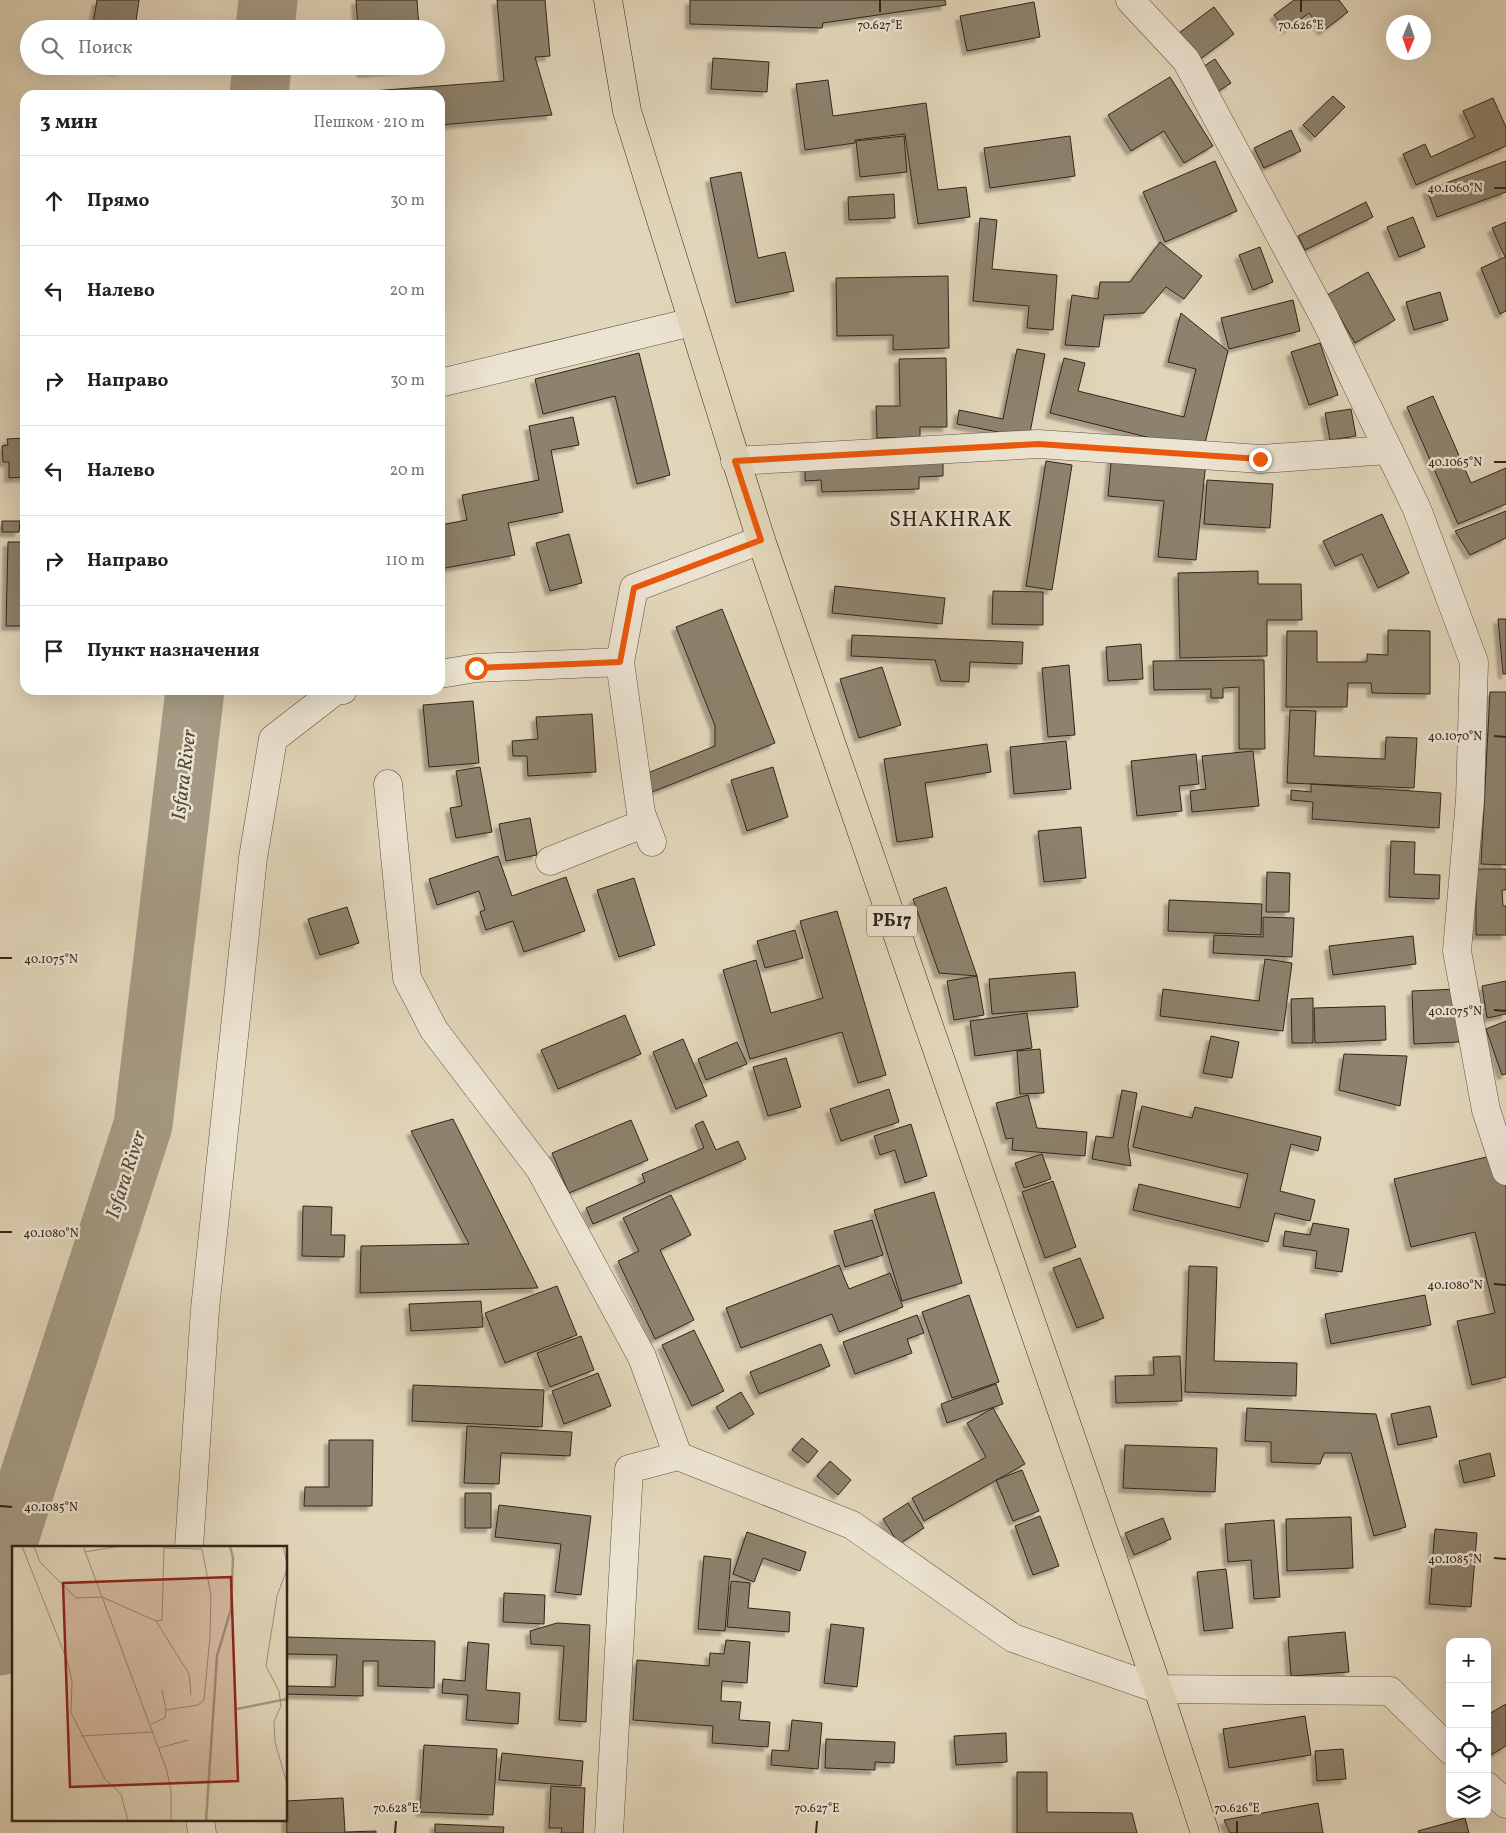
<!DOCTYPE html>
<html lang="ru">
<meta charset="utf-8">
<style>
body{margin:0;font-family:Vollkorn,serif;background:#f2f2f2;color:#222}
.controls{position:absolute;right:15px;bottom:15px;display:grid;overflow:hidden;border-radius:10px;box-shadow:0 5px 20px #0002}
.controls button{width:45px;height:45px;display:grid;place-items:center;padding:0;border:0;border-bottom:1px solid #e0e0e0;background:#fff;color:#222;font:25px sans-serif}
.compass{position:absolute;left:1386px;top:15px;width:45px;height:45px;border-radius:50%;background:#fff;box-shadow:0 5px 20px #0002;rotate:182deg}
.stop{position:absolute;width:15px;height:15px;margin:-11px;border:4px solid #ea580c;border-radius:50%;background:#fff}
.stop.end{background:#ea580c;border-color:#fff;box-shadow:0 1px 5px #0008}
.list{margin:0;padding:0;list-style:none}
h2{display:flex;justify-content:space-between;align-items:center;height:65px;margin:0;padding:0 20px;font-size:21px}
h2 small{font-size:16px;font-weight:400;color:#767676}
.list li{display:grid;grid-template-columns:32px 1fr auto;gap:15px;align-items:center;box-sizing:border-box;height:90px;padding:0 20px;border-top:1px solid #e0e0e0}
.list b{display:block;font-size:19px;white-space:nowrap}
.list em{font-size:16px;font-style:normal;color:#767676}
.icon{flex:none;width:28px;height:28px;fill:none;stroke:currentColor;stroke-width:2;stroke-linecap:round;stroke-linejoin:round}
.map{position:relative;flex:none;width:1506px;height:1833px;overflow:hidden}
.search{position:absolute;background:#fff;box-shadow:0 5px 20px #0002;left:20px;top:20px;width:425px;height:55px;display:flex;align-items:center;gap:12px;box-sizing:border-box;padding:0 18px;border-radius:28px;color:#767676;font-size:19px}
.panel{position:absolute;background:#fff;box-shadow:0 5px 20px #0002;left:20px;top:90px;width:425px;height:605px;border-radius:15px}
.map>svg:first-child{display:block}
</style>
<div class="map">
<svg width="1506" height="1833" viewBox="0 0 1506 1833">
<defs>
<filter id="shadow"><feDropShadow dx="-4.5" dy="4.5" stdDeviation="1" flood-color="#0004"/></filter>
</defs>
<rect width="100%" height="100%" fill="#e2d6ba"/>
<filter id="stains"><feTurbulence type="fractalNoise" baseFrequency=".004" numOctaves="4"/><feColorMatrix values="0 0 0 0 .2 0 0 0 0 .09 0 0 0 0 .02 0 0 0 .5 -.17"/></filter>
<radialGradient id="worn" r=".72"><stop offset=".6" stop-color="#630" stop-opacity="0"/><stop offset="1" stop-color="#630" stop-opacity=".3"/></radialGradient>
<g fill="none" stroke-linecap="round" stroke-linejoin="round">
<path stroke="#a59a83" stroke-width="59" d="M265,29L268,0
M259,95L262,66
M0,1646L9,1539L143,1125L195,690"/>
</g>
<path fill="#8d826d" stroke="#302619" filter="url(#shadow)" d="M97,0H139L135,28L92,29Z
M356,0H417L419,29H358Z
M497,0H545L550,56L535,57L552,115L440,125V95H372V91L504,81Z
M690,0H945L946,5L823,23L822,28L690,24Z
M1294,0H1339L1348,12L1323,31L1309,13L1286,30L1274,15Z
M1034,2L1040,37L967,51L960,16Z
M1214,7L1234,34L1195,63L1175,36Z
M713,58L769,62L767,92L711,89Z
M1215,59L1231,83L1214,94L1198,70Z
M86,66H120V71Z
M361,66H422V68L362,73Z
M1170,77L1213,146L1184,163L1164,131L1131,151L1108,115Z
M828,80L833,116L926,103L938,190L966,187L970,217L918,224L905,134L855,140V143L805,150L796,84Z
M1333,96L1345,107L1315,137L1303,125Z
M1493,98L1506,127V146L1416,185L1403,154L1425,144L1431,157L1475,137L1463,111Z
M1291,130L1301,151L1264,168L1254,148Z
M904,136L907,172L860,177L856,141Z
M1070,136L1075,176L990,188L984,148Z
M1215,161L1237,211L1165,242L1143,192Z
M1506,161V192L1437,217L1427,190Z
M741,172L758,258L785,252L794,291L736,303L710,178Z
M894,194L895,218L849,220L848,197Z
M1366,202L1373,217L1305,250L1298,236Z
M1413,217L1425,247L1399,257L1387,227Z
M980,218L997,220L992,269L1057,275L1053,330L1027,328L1029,306L973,301Z
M1506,222V311L1500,314L1481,268L1505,257L1492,228Z
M1160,242L1202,276L1184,299L1166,287L1144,313L1104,315L1099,347L1065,345L1072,295L1098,299L1100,282H1130Z
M1260,247L1273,282L1253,290L1239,255Z
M1368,272L1395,320L1355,343L1327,295Z
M948,276L949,348L893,350V335L837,336L836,278Z
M1440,292L1448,320L1414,330L1406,302Z
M1293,300L1300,331L1229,349L1221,318Z
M1181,313L1228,351L1203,451L1050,413L1064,358L1085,363L1078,391L1184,417L1196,369L1168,362Z
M1320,343L1338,395L1309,405L1291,352Z
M1017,349L1045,354L1029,438L957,424L959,410L1003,419Z
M639,353L670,475L637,484L615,396L543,414L535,379Z
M946,358L947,427H920V437L877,438L876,406H900L899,359Z
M1433,396L1471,483L1506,468V504L1458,524L1407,407Z
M1351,409L1356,436L1330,440L1325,413Z
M573,417L579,445L551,450L563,512L508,523L515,555L440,569V525L467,520L462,495L539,480L529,426Z
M25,438V477L9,478V462H3L2,446L8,445L7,439Z
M1112,452L1206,461L1196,560L1158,557L1164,501L1108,496Z
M943,457V476L919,477V489L822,492L821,480L805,481V461Z
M1046,461L1072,465L1052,590L1026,586Z
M1207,480L1273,484L1270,528L1204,524Z
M1506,511V538L1470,555L1455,531Z
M1382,514L1409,573L1378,588L1362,554L1335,566L1323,541Z
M2,521H20L19,532H2Z
M569,534L582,583L550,591L536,543Z
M8,542H25V626H6Z
M1258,571V584H1301L1302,620H1267V656L1180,658L1178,573Z
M835,586L945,598L942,624L832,613Z
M993,591L1043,592V625L992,624Z
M722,609L775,743L652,792L645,774L715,746V726L676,627Z
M1498,619H1506V674H1503Z
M1388,630L1430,631V694L1372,693L1371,683H1348L1347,707H1286L1287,631H1317V662H1367V654L1388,655Z
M852,635L1023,642L1022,664L970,662L969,682L941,681L935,660L851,656Z
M1141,644L1143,679L1108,681L1106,647Z
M1264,660L1265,749H1239V687L1223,688V698H1211V689L1154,690L1153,661Z
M1069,665L1075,735L1048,737L1042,668Z
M882,667L901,725L859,738L840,679Z
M1490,692H1506V865L1481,864Z
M473,701L479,763L429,767L423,705Z
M1290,710L1316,711L1314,756L1385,759L1386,737L1417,738L1414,788L1287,783Z
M592,714L596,772L528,776L527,756H513L512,741L538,739L536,717Z
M1066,741L1071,789L1014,794L1010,747Z
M987,744L991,772L925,783L933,837L897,842L884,759Z
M1253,751L1259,806L1192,812L1190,791L1206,789L1202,756Z
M1196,754L1199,784L1179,786L1182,811L1137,816L1131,761Z
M480,767L492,832L456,838L450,808L462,806L456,771Z
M773,767L788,817L747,831L731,780Z
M1311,784L1441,793L1439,828L1312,819L1313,802L1291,800V790L1311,792Z
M530,818L537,855L506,861L499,824Z
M1081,827L1086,878L1044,882L1038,831Z
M1391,841L1415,842L1414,874L1440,875L1439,899L1389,897Z
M498,856L512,896L566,877L585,931L524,952L513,921L486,930L480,912L485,910L479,891L437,905L429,879Z
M1476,869H1506V890H1502L1503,906H1506V935H1476Z
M1267,872L1290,873L1289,912H1266Z
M634,878L655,945L619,957L597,890Z
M946,887L977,976L939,973L913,899Z
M1169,900L1262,904L1261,935L1168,931Z
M347,907L359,943L320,955L308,919Z
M837,911L886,1075L858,1083L842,1032L750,1059L723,970L756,960L771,1013L823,998L800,921Z
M1263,917L1294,918L1292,957L1213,953L1214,935L1263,937Z
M795,930L803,958L765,968L757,941Z
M1413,936L1416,964L1333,975L1329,946Z
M1265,959L1292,963L1283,1031L1160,1016L1163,989L1259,1001Z
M1075,972L1078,1007L992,1014L989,979Z
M977,976L984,1015L954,1020L947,981Z
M1506,981V1014L1487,1018L1482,986Z
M1457,989L1459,1042L1414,1044L1412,991Z
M1313,998V1043H1292L1291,999Z
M1385,1006L1386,1040L1315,1043L1314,1008Z
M1027,1013L1032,1048L975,1056L970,1021Z
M625,1015L641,1054L558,1089L541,1050Z
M1506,1021V1074L1502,1075L1486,1029Z
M1211,1036L1239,1042L1232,1078L1203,1073Z
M683,1039L707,1096L676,1109L653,1052Z
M737,1042L747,1064L706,1080L698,1059Z
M1040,1049L1044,1093L1020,1094L1017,1051Z
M1344,1054L1407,1056L1400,1106L1339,1090Z
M786,1058L801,1107L768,1116L753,1067Z
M889,1089L899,1122L841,1141L830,1109Z
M1122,1090L1137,1093L1128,1146L1131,1166L1092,1159L1096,1136L1113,1138Z
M1028,1095L1037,1128L1087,1132L1085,1156L1012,1150L1013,1138L1006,1139L996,1103Z
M1142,1106L1192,1118L1195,1107L1321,1137L1318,1151L1291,1144L1280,1191L1315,1200L1310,1221L1275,1213L1268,1242L1133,1210L1139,1184L1240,1208L1248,1174L1133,1147Z
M453,1119L538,1288L360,1293L361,1246L469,1244L411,1131Z
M631,1120L648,1160L569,1193L552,1153Z
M703,1121L716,1150L738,1141L746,1159L593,1224L586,1208L645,1182L642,1174L704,1148L695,1125Z
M911,1124L927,1176L905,1183L895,1150L880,1155L874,1136Z
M1042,1154L1051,1179L1024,1188L1015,1163Z
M1499,1154L1506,1181V1377L1472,1385L1457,1321L1495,1313L1475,1232L1411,1247L1394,1179Z
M1053,1181L1076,1247L1045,1258L1022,1192Z
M934,1192L962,1283L902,1301L874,1210Z
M671,1195L691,1235L660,1250L694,1320L655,1339L618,1261L639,1251L623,1218Z
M303,1206L332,1207L331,1235H345L344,1257L302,1256Z
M872,1220L883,1255L845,1267L834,1231Z
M1313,1223L1349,1229L1342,1272L1315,1268L1317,1251L1283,1246L1285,1231L1310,1235Z
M1080,1258L1104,1318L1077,1328L1053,1268Z
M839,1265L849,1289L890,1273L903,1307L839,1332L832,1314L741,1348L726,1308Z
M1189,1266L1217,1267L1214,1361L1297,1363L1296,1396L1185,1392Z
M557,1286L577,1335L505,1363L485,1313Z
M969,1295L999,1382L952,1398L922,1312Z
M1425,1295L1431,1325L1331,1344L1325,1314Z
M481,1301L483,1327L411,1331L409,1304Z
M917,1315L924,1333L907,1339L912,1353L855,1374L843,1342Z
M694,1330L724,1391L692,1406L662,1345Z
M581,1336L594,1370L550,1387L537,1353Z
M821,1344L830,1366L759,1394L750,1372Z
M1180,1356L1182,1401L1116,1403L1115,1376L1154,1375L1153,1357Z
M598,1373L611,1406L564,1424L552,1391Z
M996,1384L1003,1404L947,1423L941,1404Z
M413,1385L544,1390L542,1427L412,1421Z
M741,1392L754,1414L729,1429L716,1407Z
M1430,1406L1437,1437L1398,1445L1391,1414Z
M993,1408L1025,1464L924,1521L912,1498L986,1457L967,1423Z
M1247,1408L1376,1414L1406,1527L1374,1536L1351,1453H1324L1320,1464L1271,1462V1442L1245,1441Z
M467,1426L572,1432L570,1456L501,1453L499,1484L464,1483Z
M802,1438L818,1451L808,1463L792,1450Z
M329,1440H373L372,1506H304L305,1487H329Z
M1125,1445L1217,1448L1215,1492L1123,1488Z
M1490,1453L1495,1476L1464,1483L1459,1461Z
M830,1461L851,1480L838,1495L817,1476Z
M1022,1470L1039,1511L1013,1521L996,1480Z
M465,1493H491V1528H465Z
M908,1503L924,1528L899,1544L883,1519Z
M499,1505L591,1516L581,1595L555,1592L561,1544L495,1537Z
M1040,1516L1059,1566L1033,1575L1015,1526Z
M1351,1517L1353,1568L1287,1571L1286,1519Z
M1163,1518L1171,1539L1134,1555L1125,1533Z
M1274,1520L1280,1597L1254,1599L1251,1560L1228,1562L1225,1524Z
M1435,1529L1477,1533L1471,1607L1429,1604Z
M747,1532L806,1552L800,1571L763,1558L754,1582L733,1574Z
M704,1556L731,1559L725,1631L698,1629Z
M1226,1569L1233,1628L1204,1631L1197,1572Z
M731,1581L750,1583L748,1608L790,1612L789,1632L727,1627Z
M504,1593L545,1595L544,1624L503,1622Z
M557,1623L590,1625L586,1722L559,1720L564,1646L531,1644L530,1631Z
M831,1624L864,1628L857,1687L824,1683Z
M1345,1632L1349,1672L1291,1676L1288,1637Z
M286,1637L435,1641L434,1688L378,1686V1661H363V1696L286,1694V1686L335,1687L337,1655L286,1654Z
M726,1640L750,1642L747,1683L722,1681L721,1701L741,1702L739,1720L770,1722L768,1747L712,1743L713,1726L633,1720L637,1660L709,1666L710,1653L724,1654Z
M468,1642L489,1644L486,1690L520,1693L518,1724L466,1720L468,1695L442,1693L443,1679L465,1681Z
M1506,1704V1746L1487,1757V1715Z
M1305,1716L1311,1755L1229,1768L1223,1729Z
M792,1720L822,1723L818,1769L771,1765L772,1750L789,1751Z
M1006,1733L1007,1762L956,1765L954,1736Z
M826,1739L895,1742L894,1763L875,1762V1770L825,1768Z
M424,1745L497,1749L493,1815L420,1812Z
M1343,1749L1346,1779L1317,1781L1315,1751Z
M502,1753L583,1761L581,1786L499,1780Z
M1017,1772H1047V1812L1132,1813L1137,1833H1017Z
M551,1786L585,1788L583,1833H561L562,1828H549Z
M343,1798L345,1832L376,1831V1833H287L286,1801Z
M1318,1803L1323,1833H1230L1224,1820Z
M1465,1818L1469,1833H1419L1418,1831Z
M435,1824L504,1827L503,1833H435Z"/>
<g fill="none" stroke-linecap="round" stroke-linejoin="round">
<defs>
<path id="minor" d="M1130,0L1186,60L1324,317L1417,509L1474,662L1470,800L1457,951L1486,1110L1506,1171
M440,383L692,322
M735,461L1038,444L1261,459L1388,450
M620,662L641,813L652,842
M440,674L476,668L620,662L634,588L761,540
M388,784L407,978L434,1030L540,1169L642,1357L678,1456L852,1525L1013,1638L1158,1689L1390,1691L1450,1750
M550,861L645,823
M189,1547L205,1309L253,858L273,739L335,691L343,690
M1487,1786L1506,1804
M200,1819L202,1833
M609,1833L629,1469L678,1456"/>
<path id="major" d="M608,0L627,111L761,540L1158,1689L1205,1833"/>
</defs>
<use href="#minor" stroke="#5c5241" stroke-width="29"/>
<use href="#major" stroke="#302619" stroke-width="29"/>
<use href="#minor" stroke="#ece4d2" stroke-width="28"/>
<use href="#major" stroke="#e2d6ba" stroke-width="28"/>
</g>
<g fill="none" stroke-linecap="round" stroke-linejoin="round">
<path stroke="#ea580c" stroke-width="6" d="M476,668L620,662L634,588L761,540L735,461L1038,444L1260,459"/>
</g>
<path fill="none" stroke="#302619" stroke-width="2" d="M880,12V0M1301,12V0M1494,188H1506M1494,462H1506M1494,736L1506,737M0,958H12M1494,1010L1506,1011M0,1232H12M1494,1284L1506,1285M0,1506L12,1507M1494,1558L1506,1559M395,1833L396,1821M816,1833L817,1821M1237,1833V1821"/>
<g text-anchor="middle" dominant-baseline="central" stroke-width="5" stroke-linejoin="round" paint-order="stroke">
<rect fill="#ece4d2" stroke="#685f50" stroke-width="1" x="867" y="905.5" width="50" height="31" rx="4"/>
<g font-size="18" font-weight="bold" fill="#302619">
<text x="892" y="921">РБ17</text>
</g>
<g font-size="20" font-style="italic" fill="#534939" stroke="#ece4d2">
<text transform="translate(185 775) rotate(-83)">Isfara River</text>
<text transform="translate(127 1175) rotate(-72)">Isfara River</text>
</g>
<g font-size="21" letter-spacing="1" fill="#302619" stroke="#ece4d2">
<text x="951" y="520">SHAKHRAK</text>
</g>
</g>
<g transform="translate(12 1546)">
<rect width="275" height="275" fill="#e2d6ba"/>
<path fill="none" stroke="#a59a83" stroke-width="2.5" d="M225,163L275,153M194,275L205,110L219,63L221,12L218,0"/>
<path fill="none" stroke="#9b907a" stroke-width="1" d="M10,0L56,117L60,135L59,167L93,233L109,248L116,275M22,0L28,16L64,52L90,51L144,75L177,128L179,149M71,0L155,225L159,245V275M271,0L275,17M73,6L108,0M275,23L265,50L254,120L267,145L269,160L262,175L263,196L275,238M144,75L150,74L152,2M150,144L154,164M139,178L153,172L154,164L186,159L192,154L198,90L199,49L190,3L151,2M69,190L142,186M147,202L176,194"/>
<path fill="#8f2418" fill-opacity="0.15" stroke="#8f2418" stroke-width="2.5" d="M219,31L226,235L58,241L51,37Z"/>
<rect width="275" height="275" fill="none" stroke="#302619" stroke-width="2.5"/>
</g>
<g font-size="12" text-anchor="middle" fill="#302619" stroke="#ece4d2" stroke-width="5" stroke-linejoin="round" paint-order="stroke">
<text x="880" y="29">70.627°E</text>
<text x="1301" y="29">70.626°E</text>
<text x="1455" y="192">40.1060°N</text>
<text x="1455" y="466">40.1065°N</text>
<text x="1455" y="740">40.1070°N</text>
<text x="51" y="963">40.1075°N</text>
<text x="1455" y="1015">40.1075°N</text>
<text x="51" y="1237">40.1080°N</text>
<text x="1455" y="1289">40.1080°N</text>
<text x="51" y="1511">40.1085°N</text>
<text x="1455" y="1563">40.1085°N</text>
<text x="396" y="1812">70.628°E</text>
<text x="817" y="1812">70.627°E</text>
<text x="1237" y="1812">70.626°E</text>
</g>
<rect width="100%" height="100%" filter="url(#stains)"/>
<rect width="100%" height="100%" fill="url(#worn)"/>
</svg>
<div class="controls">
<button>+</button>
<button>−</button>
<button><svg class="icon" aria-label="locate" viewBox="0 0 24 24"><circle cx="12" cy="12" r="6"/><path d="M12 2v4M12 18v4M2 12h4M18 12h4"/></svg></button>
<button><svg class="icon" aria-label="layers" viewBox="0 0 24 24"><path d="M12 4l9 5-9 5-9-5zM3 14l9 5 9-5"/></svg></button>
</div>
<svg class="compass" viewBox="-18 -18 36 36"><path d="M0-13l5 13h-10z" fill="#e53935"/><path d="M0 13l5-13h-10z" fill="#767676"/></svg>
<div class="stop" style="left:476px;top:668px"></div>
<div class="stop end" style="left:1260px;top:459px"></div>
<div class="search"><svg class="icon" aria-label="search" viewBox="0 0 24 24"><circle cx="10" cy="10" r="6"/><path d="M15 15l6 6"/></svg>Поиск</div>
<section class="panel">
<h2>3 мин<small>Пешком · 210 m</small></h2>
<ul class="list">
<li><svg class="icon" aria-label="ahead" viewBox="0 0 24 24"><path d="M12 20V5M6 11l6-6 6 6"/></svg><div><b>Прямо</b></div><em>30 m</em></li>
<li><svg class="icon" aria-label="left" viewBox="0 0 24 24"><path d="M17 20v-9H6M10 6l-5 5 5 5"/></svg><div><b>Налево</b></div><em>20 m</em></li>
<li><svg class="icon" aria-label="right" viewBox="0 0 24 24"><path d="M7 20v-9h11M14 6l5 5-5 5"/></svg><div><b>Направо</b></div><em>30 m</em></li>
<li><svg class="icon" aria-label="left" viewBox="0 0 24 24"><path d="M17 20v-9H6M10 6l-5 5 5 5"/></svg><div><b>Налево</b></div><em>20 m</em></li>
<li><svg class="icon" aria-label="right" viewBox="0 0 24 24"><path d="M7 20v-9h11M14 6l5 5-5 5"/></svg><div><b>Направо</b></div><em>110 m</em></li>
<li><svg class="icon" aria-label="arrive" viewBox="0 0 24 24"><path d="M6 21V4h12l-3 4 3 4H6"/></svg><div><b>Пункт назначения</b></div></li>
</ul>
</section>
</div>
